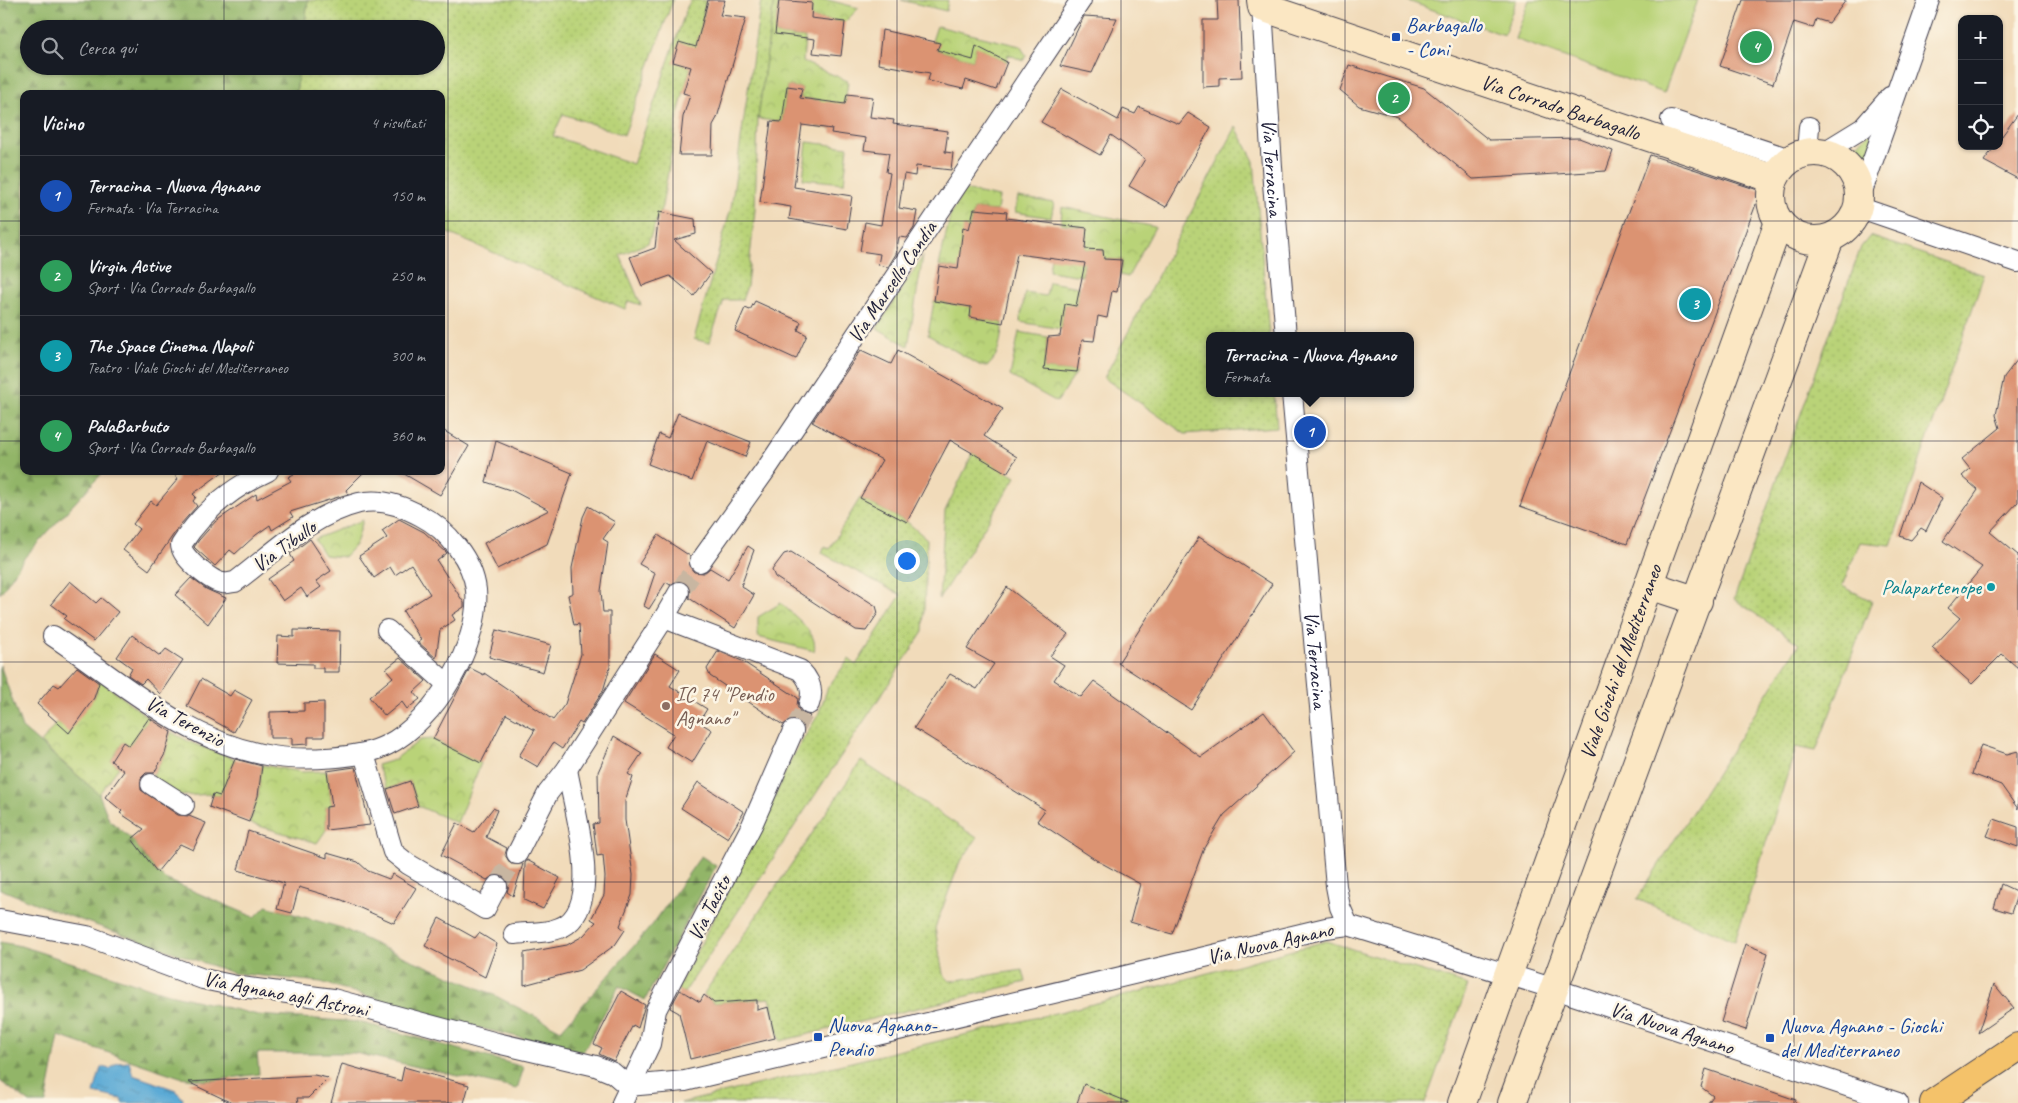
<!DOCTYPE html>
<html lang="it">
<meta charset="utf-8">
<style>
body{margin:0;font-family:Caveat,sans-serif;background:#242831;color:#f1f3f6}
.controls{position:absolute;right:15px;top:15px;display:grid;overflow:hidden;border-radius:10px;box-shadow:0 1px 4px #0004}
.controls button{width:45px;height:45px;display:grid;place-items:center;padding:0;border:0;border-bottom:1px solid #363941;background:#171b24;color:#f1f3f6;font:25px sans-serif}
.you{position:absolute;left:906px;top:560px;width:18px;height:18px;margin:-12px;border:4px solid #fff;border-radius:50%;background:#1a73e8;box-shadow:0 0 0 8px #1a73e833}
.badge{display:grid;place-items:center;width:32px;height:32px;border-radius:50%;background:#db2777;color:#fff;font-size:16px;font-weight:700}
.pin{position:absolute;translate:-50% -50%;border:2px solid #fff;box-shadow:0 1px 5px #0006}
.popup{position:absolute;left:1206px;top:332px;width:208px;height:65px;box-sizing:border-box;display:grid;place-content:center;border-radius:10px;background:#171b24;filter:drop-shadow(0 1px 4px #0005);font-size:16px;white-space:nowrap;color:#9ea1a6}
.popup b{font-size:19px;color:#f1f3f6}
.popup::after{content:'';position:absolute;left:50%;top:100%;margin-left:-10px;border:10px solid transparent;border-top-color:#171b24}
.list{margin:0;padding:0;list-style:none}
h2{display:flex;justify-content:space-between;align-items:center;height:65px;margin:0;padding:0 20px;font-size:21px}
h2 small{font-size:16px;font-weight:400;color:#9ea1a6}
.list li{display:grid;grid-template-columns:32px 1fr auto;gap:15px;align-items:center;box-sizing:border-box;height:80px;padding:0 20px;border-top:1px solid #363941}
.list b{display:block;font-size:19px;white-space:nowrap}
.list p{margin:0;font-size:16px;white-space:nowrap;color:#9ea1a6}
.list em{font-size:16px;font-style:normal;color:#9ea1a6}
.icon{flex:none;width:28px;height:28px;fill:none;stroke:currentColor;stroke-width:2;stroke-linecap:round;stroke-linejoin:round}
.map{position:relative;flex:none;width:2018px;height:1103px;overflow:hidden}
.search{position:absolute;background:#171b24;box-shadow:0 1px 4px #0004;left:20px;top:20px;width:425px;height:55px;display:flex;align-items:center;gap:12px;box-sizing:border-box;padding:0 18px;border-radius:28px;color:#9ea1a6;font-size:19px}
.panel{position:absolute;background:#171b24;box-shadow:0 1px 4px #0004;left:20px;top:90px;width:425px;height:385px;border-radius:10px}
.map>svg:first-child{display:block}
</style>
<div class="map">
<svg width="2018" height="1103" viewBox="0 0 2018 1103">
<defs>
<pattern id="grass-dots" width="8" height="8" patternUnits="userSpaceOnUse" patternTransform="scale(1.25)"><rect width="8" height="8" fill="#b9d378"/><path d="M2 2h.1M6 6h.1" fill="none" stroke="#9fb569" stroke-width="1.8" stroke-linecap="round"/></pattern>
<pattern id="forest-firs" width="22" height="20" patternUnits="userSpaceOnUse" patternTransform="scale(1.25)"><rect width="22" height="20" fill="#92b568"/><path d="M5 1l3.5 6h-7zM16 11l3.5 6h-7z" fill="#779357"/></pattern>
<pattern id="park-crowns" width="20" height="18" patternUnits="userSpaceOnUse" patternTransform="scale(1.25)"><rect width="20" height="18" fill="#b9d378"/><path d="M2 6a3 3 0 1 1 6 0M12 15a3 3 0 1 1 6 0" fill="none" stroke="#9fb569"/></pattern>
<pattern id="water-ripples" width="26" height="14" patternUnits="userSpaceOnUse" patternTransform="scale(1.25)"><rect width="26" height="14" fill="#5baad5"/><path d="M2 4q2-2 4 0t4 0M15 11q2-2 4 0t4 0" fill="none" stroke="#4b8aae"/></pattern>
</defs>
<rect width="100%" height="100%" fill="#fcf5e5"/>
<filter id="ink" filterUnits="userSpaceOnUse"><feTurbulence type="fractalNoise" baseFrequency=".02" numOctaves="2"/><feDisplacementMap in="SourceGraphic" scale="10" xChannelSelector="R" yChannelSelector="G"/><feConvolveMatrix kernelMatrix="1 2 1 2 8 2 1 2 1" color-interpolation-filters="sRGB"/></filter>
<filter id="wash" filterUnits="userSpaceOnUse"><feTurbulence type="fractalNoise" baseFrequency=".0096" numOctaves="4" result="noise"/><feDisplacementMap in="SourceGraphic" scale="20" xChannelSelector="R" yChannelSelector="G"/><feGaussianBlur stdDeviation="1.12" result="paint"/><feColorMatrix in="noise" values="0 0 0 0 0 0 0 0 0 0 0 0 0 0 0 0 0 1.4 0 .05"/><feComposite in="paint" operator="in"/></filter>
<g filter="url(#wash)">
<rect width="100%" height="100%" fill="#f1dbba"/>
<path fill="url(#grass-dots)" stroke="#6e7a5a" d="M308,0H673L624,135L563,114L553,136L633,164L687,7L691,0H706L701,29L678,114L662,206L648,243L620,255L641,305L628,301L625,309L441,230V94H296L299,66H436V29H304Z
M761,0H774L758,119L755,210L747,286L742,300H724L709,343L694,339L731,208Z
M1236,127L1254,161L1269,336H1210V393H1274L1277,427L1185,434L1104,378Z
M1870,236L1984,275L1891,545L1860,542L1842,586L1872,601L1816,751L1796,747L1735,941L1637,899L1799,644L1734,599L1861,247Z
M973,453L1016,477L939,599L945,511Z
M860,498L907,522L927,539L923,632L684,993L677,989L765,821L790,761L818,715L828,687L849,659L856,665L901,595L822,553L824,547L829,549Z
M861,761L977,838L959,864L935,928L943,974L950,981L1023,970L1026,982L780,1041L770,998L714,1003L704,995L705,992Z
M1326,941L1468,985L1425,1103H681L1101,1002Z"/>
<path fill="url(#forest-firs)" stroke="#5a6c52" d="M0,0H308L304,29H29V66H299L296,94H24V471H104L25,557L0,594Z
M0,665L22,728L99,794L109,820L132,839L157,872L165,879L249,915L255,917L266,906L342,928L381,947L490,993L561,1030L653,924L701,856L716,866L645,1000L619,986L583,1052L445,1020L321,982L233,973L55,911L0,889Z
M0,942L21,946L165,993L258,1015L359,1022L524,1067L517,1089L355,1053H257L259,1074L209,1081L180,1077L59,1036L46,1103H30L0,1081Z"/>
<path fill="url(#park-crowns)" stroke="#6e7a5a" d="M774,0H779L775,34L805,38L803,62L848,81L844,113L834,112L832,129L816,127L820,100L800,98L802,88L787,86L782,122L758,119Z
M787,0H828L859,8L845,22L811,18L812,3Z
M901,0H948L946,11Z
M937,26L1020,46L1026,55L1023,61L1008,54L1007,62L976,47L973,60L937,50L939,43L932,41Z
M1882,123L1865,170L1857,158L1846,148L1858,143Z
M807,142L848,147L844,183L803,179Z
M964,190L999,197L997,211L974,209L969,229L964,227L965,270L939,266L950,216Z
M1018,197L1054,203L1051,218L1015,212Z
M1062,207L1155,227L1128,277L1120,275L1122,260L1104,259L1103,250L1085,249L1087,228L1061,223Z
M923,256L908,346L877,328Z
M1051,257L1084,262L1082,276L1049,271Z
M1049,282L1079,287L1076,306L1065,305L1061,329L1020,322L1025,293L1046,296Z
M973,296L970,317L1003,323C1000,339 1001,354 988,366H981L928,335L934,301L960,305Z
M1019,332L1048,337L1044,369L1077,372L1057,402L1010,376Z
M363,520L356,544L344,557L324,555L314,539Z
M781,603C793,616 819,632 814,651L758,637V617Z
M100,680L149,718L129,746L123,742L111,761L119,767L99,794L41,743L57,722L94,698Z
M171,732L192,743L235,759L220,796L213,794L179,796L152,777L165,754Z
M433,739L481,763L457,823L418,806L410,781L387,789L377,765L394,760L420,740Z
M262,765L302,772L327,771L332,806L326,807V830L317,843L249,823L258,796Z"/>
<path fill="#b9d378" stroke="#6e7a5a" d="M1405,0H1516L1504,35Z
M1529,0H1698L1664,93L1515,39Z"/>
<path fill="url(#water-ripples)" stroke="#3e6688" d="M129,1062L133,1075L176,1090L183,1099L182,1103H123L121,1099L94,1093L101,1067L110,1069L117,1063Z"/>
<g id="blocks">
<path fill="#db9372" d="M708,0H725L720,15L746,18L717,118L713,125L712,155H679L683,117L690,95L683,93L691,67L673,62L679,42L696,47Z
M779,0L812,3L811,18L845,22L841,56L813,53L815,39L775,34Z
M1217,0H1239L1242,77L1219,78V86L1203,87V20H1218Z
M1743,0H1846L1829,23L1816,19L1813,28L1794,22L1773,84L1720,66Z
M1084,16L1117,18L1092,73L1060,66Z
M882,30L940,43L937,50L973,60L976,46L1007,62L996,90L966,80L963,89L928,81L930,73L878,64Z
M1349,65L1424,88L1489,140L1579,138L1613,151L1606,171L1473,179L1398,117L1359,106L1340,90Z
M787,86L802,88L800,98L845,104L847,94L873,97L870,117L894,120L893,124L948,131L945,152L953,153L951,170L916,166L915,176L904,174L899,208L917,211L914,228L907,238L899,237L896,254L888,267L878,265L880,254L860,251L865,222L881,225L890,173L886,172L889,153L864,150L866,138L831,133L832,129L802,125L794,187L852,196L847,229L789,219L791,207L760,202L771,121L782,122Z
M1062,89L1118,120L1123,109L1135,114L1139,107L1179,124L1188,113L1211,127L1166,207L1129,186L1145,159L1111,135L1100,155L1041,122Z
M2018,114V179L1984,161L1995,146H1999V140Z
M1650,155L1761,191L1627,544L1520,506Z
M974,209L1007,212L1006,218L1087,228L1085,249L1103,250L1104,259L1122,260L1117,292L1112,291L1107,318L1098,316L1094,341L1082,340L1077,372L1044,369L1048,337L1060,336L1065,304L1076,306L1085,263L1017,254L1003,323L970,317L971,307L934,301L939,266L958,269L963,227L969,229Z
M659,212L695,219L696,234L674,240L711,273L694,296L670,276L642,286L630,257L655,248Z
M755,301L801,322L798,330L807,335L796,359L735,331L745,308L750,310Z
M861,350L891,364L898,350L1003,409L984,436L1017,457L1007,473L950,440L907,522L860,498L882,460L812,422Z
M2018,359V502L1990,532L2018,555V668L2002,654L1972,684L1932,648L1960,618L1948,608L1982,567L1943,541L1978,490L1962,476L1970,469L1962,459L2000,428L1996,415L2004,377Z
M678,413L751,442L745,457L707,441L692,481L648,464L659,434L668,438Z
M441,429L469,446L440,495L399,471H441Z
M496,441L572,473L547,544L497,569L484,543L549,510L513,491L486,482Z
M172,471H224L193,494L196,497L193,501L197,506L180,525L149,570L123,550L139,529L133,524L151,501L156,505L178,479Z
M300,471H365L346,490L348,494L290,512L293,517L272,530L270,525L256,535L235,554L230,550L215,566L196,549L194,547L199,540L216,521L256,494L257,499L291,481L288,477Z
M1918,482L1942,498L1926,531L1921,528L1911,540L1900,536Z
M588,506L615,522L603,539L608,542L601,591L603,612H610V667L603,691L582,724L579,722L562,749L553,743L538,767L519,756L535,730L506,714L481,763L433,739L470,668L484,675V673L553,720L565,704L581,654L579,624L574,625L568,595L573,593L572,568L583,517Z
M399,519L424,532L447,553L437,561L464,603V607L452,615L455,620L440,630L436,658L418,642L421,640L403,611L430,594L411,564L395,575L390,567L374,578L359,556L387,538L382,531Z
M658,535L690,556L689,566L694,572L704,573L710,568L728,579L748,546L754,550L741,586L754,595L735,628L689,598V587L679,580L670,585L666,582L649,609L644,606L655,573L639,564Z
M1199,537L1272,584L1191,710L1118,663Z
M310,539L331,571L316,581L321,587L307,597L301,588L283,601L268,579L294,561L290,554Z
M791,552L876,606L878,613L866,631L856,630L775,577L772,570L784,554Z
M191,578L206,589L226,598L208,624L175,595Z
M70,581L96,603L101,598L118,612L94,641L64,619L67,616L51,604Z
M1007,587L1068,634L1050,656L1064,665L1054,680L1081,697L1094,681L1201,757L1264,712L1294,752L1224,815L1204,848L1172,934L1130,922L1140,884L1096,860L1037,821L1045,810L914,728L950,674L977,689L994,664L967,649Z
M294,630L340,631L339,672H323V668H313V664L277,663L278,636L294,637Z
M496,630L551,645L543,672L489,657Z
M132,635L160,656L166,649L183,660L160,694L146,679L141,684L128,675L132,668L117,657Z
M718,651L742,661L798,698L797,706L800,712L810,716L804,726L798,720L792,719L783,725L710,676L707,669Z
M655,654L680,670L670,686L707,709L699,722L712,730L692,763L666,747L674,734L624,703Z
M400,658L426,681L414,692L420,699L407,709L402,702L385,716L369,697L393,677L386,669Z
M77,667L99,683L94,698L69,733L37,704L54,684L59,687Z
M201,679L230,696L234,690L252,700L234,732L187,706Z
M324,702V737H308V744L292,745V738H270V712L304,711V703Z
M149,718L171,732L165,754L154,773H146L141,778V790L178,815L189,816L206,823L193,850L180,844L157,872L132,839L144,829L120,813L122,811L105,797L124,771L111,761L123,742L129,746Z
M614,736L642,753L628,774L633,777L625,801V820L633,875L632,895L620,926L625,930L615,945L580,970L524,985V953L567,945L583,936L596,922L591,919L604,895L605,877L603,855L597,856L593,824L599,823L598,772Z
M1981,745L2007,754L2018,751V809L2001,785L1972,774Z
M235,759L262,766L258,796L249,822L209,807L213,794L220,796Z
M355,767L370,825L326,830V807L332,806L327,771Z
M410,781L418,806L395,814L387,789Z
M698,782L744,812L728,838L681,808Z
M493,808L497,810L486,837L507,848L505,855L511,864H523L513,896L507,892L509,885L503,876L496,874L487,880L441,855L457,823L474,832Z
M1994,819L2018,827V847L1987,836Z
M248,831L327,858V853L358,862L368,871L389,879L393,874L416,888L394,923L342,900L299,887L292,913L277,909L284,883L238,870Z
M527,860L560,878L543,909L524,900L525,863Z
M2001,884L2018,892L2011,913L1994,908Z
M439,918L475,938L479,933L497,944L485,977L425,946Z
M1745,944L1768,953L1746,1030L1721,1022Z
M1994,984L2014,1008L1978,1033Z
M680,990L700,1002L704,995L714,1003L757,1000V1010L768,1007L775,1038L690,1059L679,1013L670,1008Z
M621,991L645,1005L638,1028L633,1025L614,1061L599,1054L602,1048L594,1044Z
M342,1064L401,1081L404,1067L469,1085L464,1103H331Z
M1706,1069L1796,1100L1795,1103H1708L1713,1096L1701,1087Z
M314,1075L328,1078L308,1098H297L298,1103H232L188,1082Z
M1084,1084L1128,1102V1103H1077Z"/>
</g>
</g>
<g filter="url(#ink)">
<use href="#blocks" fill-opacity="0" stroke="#413e4e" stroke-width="1"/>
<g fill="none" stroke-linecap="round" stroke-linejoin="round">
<path stroke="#c8b6a1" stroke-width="20" stroke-dasharray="20 10" stroke-linecap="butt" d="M679,592L700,562
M793,731L809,704
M497,886L517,854"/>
<defs>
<g id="street">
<path id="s1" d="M1262,7L1273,183L1286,336"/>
<path d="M1671,120L1790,159"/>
<path d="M1807,152L1809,127"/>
<path d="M1824,152L1863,128L1890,97"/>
<path d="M1859,200L1929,0"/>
<path d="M1858,207L2018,262"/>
<path id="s2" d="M1292,393L1336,886L1340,907L1348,925"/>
<path d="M700,562L767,468L1081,0"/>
<path d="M664,618L679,592"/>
<path d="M387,630L447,684"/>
<path d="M53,636C122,682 187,743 272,756C301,761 361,759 387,745C434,722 481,644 476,590C473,561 447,529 421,516C403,506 380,498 359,503C310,515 274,553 235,582C232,582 227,584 223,583C211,582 181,557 181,545C202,512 233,487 268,471"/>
<path d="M364,754L393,852L408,864L485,909L497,886"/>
<path d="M151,784L184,805"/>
<path d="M517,854L548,793L567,769L664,618L800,670C810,680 814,691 809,704"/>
<path d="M0,920L87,936L203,979L241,987L333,999L497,1043L596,1066L613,1073L628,1086"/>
<path d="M514,934C530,932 553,934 567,924C603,897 573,807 567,769"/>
<path d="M628,1086L685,1081L1326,928L1348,925L1555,989L1898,1103"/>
<path d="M622,1103L650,1044L656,1010L752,825L793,731"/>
</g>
<g id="secondary">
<path id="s3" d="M1261,0L1262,7L1774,179"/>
<circle cx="1815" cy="196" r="44"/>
<path d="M1649,585L1698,601"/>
<path id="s4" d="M1462,1103L1779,222"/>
<path d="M1512,1103L1830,238"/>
</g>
<path id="primary" d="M1934,1103L2018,1047"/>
</defs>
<use href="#street" stroke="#413e4e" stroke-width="22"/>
<use href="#secondary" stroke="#413e4e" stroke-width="30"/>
<use href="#primary" stroke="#413e4e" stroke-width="30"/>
<use href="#street" stroke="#fff" stroke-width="20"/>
<use href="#secondary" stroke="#fbe7c3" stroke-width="28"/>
<use href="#primary" stroke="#f4c26a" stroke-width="28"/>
</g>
</g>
<path fill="none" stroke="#22223b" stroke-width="1" stroke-opacity="0.55" d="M224,0V29M448,0V1103M673,0V1103M897,0V1103M1121,0V1103M1345,0V1103M1570,0V1103M1794,0V1103M224,66V94M0,221H24M441,221H2018M0,441H24M441,441H2018M224,471V1103M0,662H2018M0,882H2018"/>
<g fill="#1a4fb4" stroke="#fcf5e5" stroke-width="2">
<rect x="1391" y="32" width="10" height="10" rx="2.5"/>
<rect x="813" y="1032" width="10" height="10" rx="2.5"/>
<rect x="1765" y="1033" width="10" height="10" rx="2.5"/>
</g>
<circle fill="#0f9aa8" stroke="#fcf5e5" stroke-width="2" cx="1991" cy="587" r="5"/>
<circle fill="#8d6e63" stroke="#fcf5e5" stroke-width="2" cx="666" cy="706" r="5"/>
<g text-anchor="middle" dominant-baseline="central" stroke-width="5" stroke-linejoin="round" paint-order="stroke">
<g font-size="21" fill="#164399" stroke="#fcf5e5" text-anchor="start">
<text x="1406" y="25">Barbagallo<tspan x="1406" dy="24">- Coni</tspan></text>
<text x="828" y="1025">Nuova Agnano-<tspan x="828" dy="24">Pendio</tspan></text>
<text x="1780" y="1026">Nuova Agnano - Giochi<tspan x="1780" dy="24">del Mediterraneo</tspan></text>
</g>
<g font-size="21" fill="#22223b" stroke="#fcf5e5">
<text stroke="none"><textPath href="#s3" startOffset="322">Via Corrado Barbagallo</textPath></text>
<text stroke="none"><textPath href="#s1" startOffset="161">Via Terracina</textPath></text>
<text transform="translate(892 282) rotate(-56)">Via Marcello Candia</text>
<text transform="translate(284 546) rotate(-36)">Via Tibullo</text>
<text stroke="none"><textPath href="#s2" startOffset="268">Via Terracina</textPath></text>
<text stroke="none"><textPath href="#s4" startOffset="469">Viale Giochi del Mediterraneo</textPath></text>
<text transform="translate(185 721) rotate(28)">Via Terenzio</text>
<text transform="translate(709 908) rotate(-63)">Via Tacito</text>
<text transform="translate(1270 943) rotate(-13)">Via Nuova Agnano</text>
<text transform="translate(286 994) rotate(11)">Via Agnano agli Astroni</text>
<text transform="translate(1672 1028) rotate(18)">Via Nuova Agnano</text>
</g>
<g font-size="21" fill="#0d838f" stroke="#fcf5e5" text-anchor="end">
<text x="1981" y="587">Palapartenope</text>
</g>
<g font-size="21" fill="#785e54" stroke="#fcf5e5" text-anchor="start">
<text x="676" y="694">IC 74 "Pendio<tspan x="676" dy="24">Agnano"</tspan></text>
</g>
</g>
</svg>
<div class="controls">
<button>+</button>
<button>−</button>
<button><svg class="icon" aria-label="locate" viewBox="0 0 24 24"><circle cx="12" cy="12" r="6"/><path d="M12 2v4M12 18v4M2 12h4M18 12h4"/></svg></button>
</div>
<div class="you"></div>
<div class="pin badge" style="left:1310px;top:432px;background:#1a4fb4">1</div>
<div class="popup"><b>Terracina - Nuova Agnano</b>Fermata</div>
<div class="pin badge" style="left:1394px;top:98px;background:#2e9e5b">2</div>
<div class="pin badge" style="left:1695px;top:304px;background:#0f9aa8">3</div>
<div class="pin badge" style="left:1756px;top:47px;background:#2e9e5b">4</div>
<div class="search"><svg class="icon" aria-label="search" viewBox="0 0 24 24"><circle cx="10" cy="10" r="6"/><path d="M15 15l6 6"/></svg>Cerca qui</div>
<section class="panel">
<h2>Vicino<small>4 risultati</small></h2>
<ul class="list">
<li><span class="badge" style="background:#1a4fb4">1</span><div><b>Terracina - Nuova Agnano</b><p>Fermata · Via Terracina</p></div><em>150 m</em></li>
<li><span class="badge" style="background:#2e9e5b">2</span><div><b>Virgin Active</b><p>Sport · Via Corrado Barbagallo</p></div><em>250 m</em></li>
<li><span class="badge" style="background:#0f9aa8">3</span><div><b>The Space Cinema Napoli</b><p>Teatro · Viale Giochi del Mediterraneo</p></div><em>300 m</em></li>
<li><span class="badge" style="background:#2e9e5b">4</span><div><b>PalaBarbuto</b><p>Sport · Via Corrado Barbagallo</p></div><em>360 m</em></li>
</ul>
</section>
</div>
